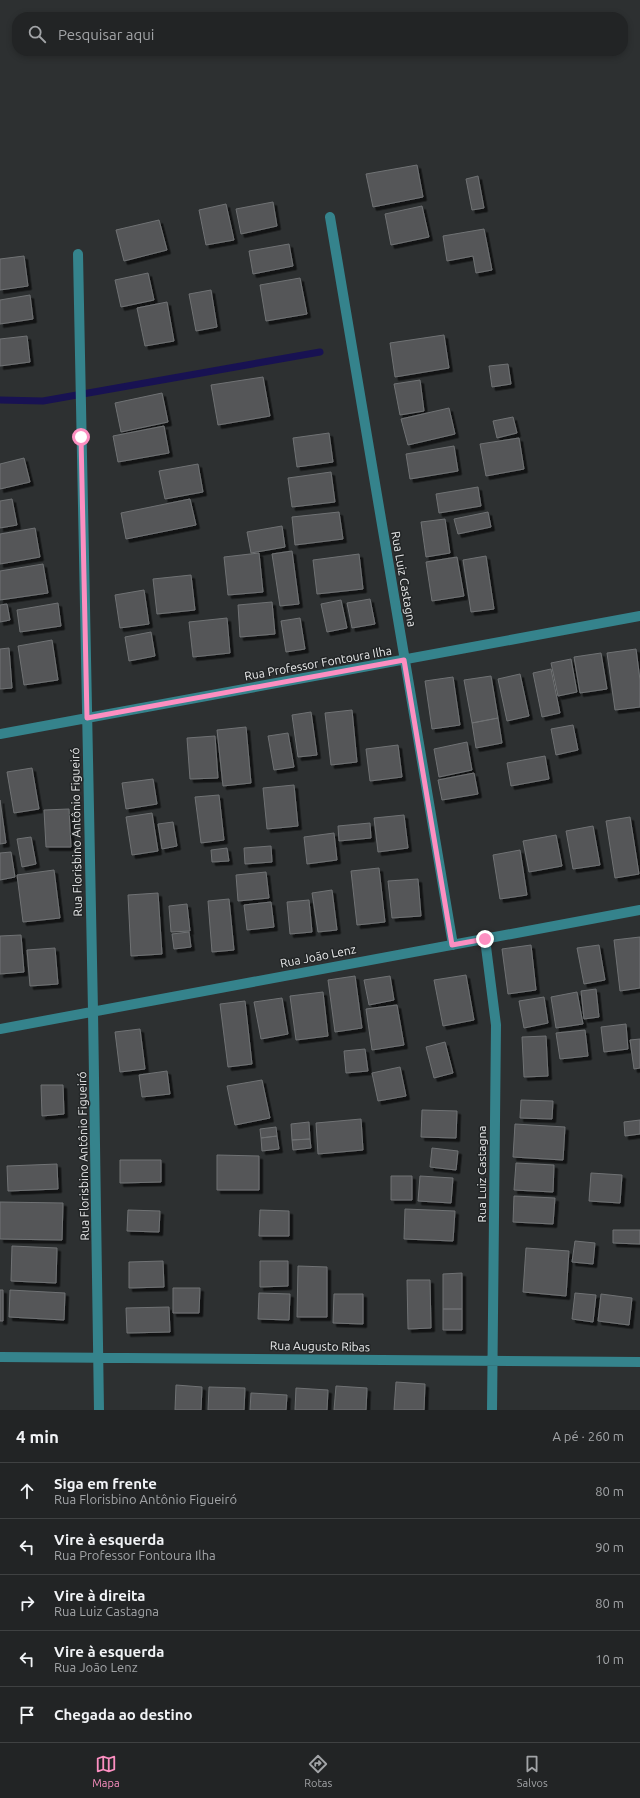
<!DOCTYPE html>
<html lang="pt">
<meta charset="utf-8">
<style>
body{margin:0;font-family:Ubuntu,sans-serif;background:#2a2c2d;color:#f1f3f6}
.stop{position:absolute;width:12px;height:12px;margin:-9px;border:3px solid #fc8fc1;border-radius:50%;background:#fff}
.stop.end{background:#fc8fc1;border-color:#fff;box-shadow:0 1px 4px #0008}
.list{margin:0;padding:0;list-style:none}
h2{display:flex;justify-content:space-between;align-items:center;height:52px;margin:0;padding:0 16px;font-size:17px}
h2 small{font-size:13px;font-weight:400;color:#a2a4a7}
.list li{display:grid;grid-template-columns:26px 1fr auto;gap:12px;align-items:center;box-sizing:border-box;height:56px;padding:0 16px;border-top:1px solid #3f4142}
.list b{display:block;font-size:15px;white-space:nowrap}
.list p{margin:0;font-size:13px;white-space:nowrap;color:#a2a4a7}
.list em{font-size:13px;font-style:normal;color:#a2a4a7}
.icon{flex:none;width:22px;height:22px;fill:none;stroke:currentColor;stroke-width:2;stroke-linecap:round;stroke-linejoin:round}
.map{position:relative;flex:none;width:640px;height:1410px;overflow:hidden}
.search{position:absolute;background:#222425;box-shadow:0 2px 6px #0003;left:12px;right:12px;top:12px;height:44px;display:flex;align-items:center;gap:10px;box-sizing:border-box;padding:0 14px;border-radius:16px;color:#a2a4a7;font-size:15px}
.sheet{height:332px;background:#222425}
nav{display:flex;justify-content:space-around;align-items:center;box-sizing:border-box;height:56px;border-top:1px solid #3f4142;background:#222425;font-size:11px;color:#a2a4a7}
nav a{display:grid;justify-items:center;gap:2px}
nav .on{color:#fc8fc1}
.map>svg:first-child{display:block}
</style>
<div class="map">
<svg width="640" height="1410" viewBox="0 0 640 1410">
<defs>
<filter id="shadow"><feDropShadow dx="3.5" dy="3.5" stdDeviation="0" flood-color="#0009"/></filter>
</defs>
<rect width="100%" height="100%" fill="#2d3031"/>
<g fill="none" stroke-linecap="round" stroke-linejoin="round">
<path stroke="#181252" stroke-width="7" d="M0,400L43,401L320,352"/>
</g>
<path fill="#545658" stroke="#707274" filter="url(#shadow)" d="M417,165L423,197L373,207L366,174Z
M478,176L484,208L472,210L466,179Z
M273,202L277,226L241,234L236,209Z
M226,204L234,240L206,245L199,210Z
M422,206L429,237L391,245L385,214Z
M159,220L167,250L124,261L116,230Z
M484,229L492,270L476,273L473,256L447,261L443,236Z
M289,244L293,266L253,274L249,251Z
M24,256L28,286L0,290V259Z
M148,273L154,300L121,307L115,280Z
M300,278L307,314L266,321L260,285Z
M211,290L217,327L196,331L189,294Z
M30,295L33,319L0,324V300Z
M167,302L174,341L145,346L137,308Z
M444,335L449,368L395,377L390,343Z
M27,336L30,362L0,366V339Z
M508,364L511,384L492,387L489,366Z
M263,377L270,416L218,425L211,385Z
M420,380L424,411L400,415L394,384Z
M162,393L168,422L121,432L115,403Z
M449,408L455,434L408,445L401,419Z
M513,417L517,433L497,438L493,421Z
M164,426L169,453L118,462L113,436Z
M329,433L333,462L297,467L293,438Z
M519,438L524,469L486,476L480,444Z
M454,446L458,471L410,479L406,454Z
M24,458L30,482L0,489V464Z
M198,464L203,492L165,499L159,471Z
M331,472L335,502L292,507L288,478Z
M478,487L481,506L439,513L436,494Z
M12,499L17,525L0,528V501Z
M190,499L196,525L126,539L121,513Z
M339,512L343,539L295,545L292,517Z
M488,512L491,527L458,534L454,519Z
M445,519L450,553L426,557L421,522Z
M282,526L285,547L251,553L247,532Z
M35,528L40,557L0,564V534Z
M292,551L299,604L280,606L272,554Z
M259,553L263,592L228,595L224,557Z
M359,554L363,589L317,594L313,560Z
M486,556L494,609L471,612L463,560Z
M457,557L464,596L432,601L426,562Z
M43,564L48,593L0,600V571Z
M191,575L195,610L157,614L153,579Z
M144,590L149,624L120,628L115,595Z
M370,599L375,624L352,628L347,603Z
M341,600L347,628L327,632L321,604Z
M272,602L275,634L240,637L238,605Z
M58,603L61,626L20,632L17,610Z
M7,604L10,620L0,622V605Z
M227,618L230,653L193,657L189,622Z
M300,618L305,649L286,652L281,621Z
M151,632L155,656L129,661L125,637Z
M52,640L58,680L24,685L18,646Z
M9,648L12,688L0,689V649Z
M636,649L640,680V707L615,710L607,653Z
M601,653L607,689L580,693L574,657Z
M571,659L577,692L558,696L551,663Z
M551,669L560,713L542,717L533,673Z
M520,674L529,716L507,721L498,679Z
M491,676L498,718L472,723L464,680Z
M453,677L460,725L432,729L425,681Z
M352,710L357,762L331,765L325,713Z
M311,712L317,755L298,757L292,715Z
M498,718L502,743L476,748L472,723Z
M573,725L578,750L556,755L551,729Z
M246,727L251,783L223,786L217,730Z
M288,733L294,767L274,770L268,736Z
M215,736L218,778L190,779L187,738Z
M467,742L472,770L439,777L434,749Z
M398,745L402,777L370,781L366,749Z
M545,756L549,779L511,786L507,763Z
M32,768L39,809L14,813L7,772Z
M474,773L478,794L442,800L438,780Z
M153,779L157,804L126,809L122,783Z
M294,785L298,826L267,829L263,788Z
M219,795L224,840L201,843L195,797Z
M0,800L6,843L0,844Z
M69,809L71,847H46L44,810Z
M152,813L158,851L132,855L126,817Z
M404,815L408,848L378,852L374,818Z
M630,817L639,874L615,878L606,821Z
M173,822L177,846L162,849L158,824Z
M370,823L371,838L339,841L338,826Z
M593,826L600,865L573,869L566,831Z
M334,833L337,860L307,864L304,837Z
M556,835L562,866L529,872L523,841Z
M31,837L36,864L22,867L17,839Z
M271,846L272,862L245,864L244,848Z
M227,848L229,861L212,862L211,850Z
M520,850L527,895L500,899L493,855Z
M11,852L15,877L0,880V853Z
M379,868L385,922L357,925L351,871Z
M54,870L60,918L23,922L17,875Z
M266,872L269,898L238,901L236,875Z
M418,879L421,916L392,918L388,881Z
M332,890L337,930L318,932L312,893Z
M158,893L162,954L131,956L128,895Z
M229,899L234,950L212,952L208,901Z
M309,900L312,932L290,934L287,902Z
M271,902L274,927L247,930L244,905Z
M187,904L190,931L171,932L169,906Z
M189,932L191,947L174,949L172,934Z
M21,935L24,972L0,974V936Z
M640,937V988L620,991L614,940Z
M531,945L536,990L508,994L502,949Z
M599,945L605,980L584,984L577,948Z
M55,948L58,984L30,986L27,950Z
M466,975L474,1020L443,1026L434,980Z
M355,976L362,1028L335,1032L328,980Z
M390,976L394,1000L369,1005L364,980Z
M596,989L599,1017L584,1019L581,991Z
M323,992L328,1036L296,1040L290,996Z
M577,992L583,1024L556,1028L551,997Z
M544,997L548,1023L524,1028L519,1001Z
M282,998L288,1034L261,1039L254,1002Z
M245,1001L252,1064L228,1067L220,1004Z
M397,1005L404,1045L372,1050L366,1009Z
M626,1024L628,1049L604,1052L601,1027Z
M140,1029L145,1069L120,1072L115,1032Z
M585,1030L588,1056L560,1059L556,1033Z
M546,1036L548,1076L524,1077L522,1037Z
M640,1039V1068L634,1069L630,1040Z
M445,1042L453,1073L434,1078L426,1047Z
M365,1049L368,1071L346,1073L344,1051Z
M400,1067L406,1096L378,1101L372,1073Z
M167,1071L170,1094L142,1097L139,1075Z
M262,1080L270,1118L235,1125L227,1086Z
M41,1085H63L64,1114L42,1116Z
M521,1100L553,1101L552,1119L520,1118Z
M422,1110L457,1111L456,1138L421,1137Z
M361,1119L363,1150L318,1154L316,1123Z
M640,1120V1134L625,1136L624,1122Z
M309,1122L310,1139L292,1140L291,1124Z
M515,1124L565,1127L563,1160L513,1157Z
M276,1127L277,1136L261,1138L260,1129Z
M277,1136L279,1149L262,1151L261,1138Z
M310,1139L311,1148L293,1150L292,1140Z
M432,1148L458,1151L456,1170L430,1167Z
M217,1155L259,1156V1190H217Z
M120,1160H161V1182L120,1183Z
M516,1163L554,1165L553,1192L514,1190Z
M57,1164L58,1189L8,1191L7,1166Z
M591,1173L622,1175L620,1203L589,1201Z
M391,1176H412V1200H391Z
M420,1176L453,1178L451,1203L418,1201Z
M514,1196L555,1198L553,1224L513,1222Z
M0,1202L63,1203L62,1240L0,1239Z
M405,1209L455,1211L453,1241L404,1239Z
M128,1210L160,1211L159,1232L127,1231Z
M260,1210L289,1211V1236H259Z
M613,1230H640V1244L613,1243Z
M575,1241L595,1243L593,1264L572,1262Z
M12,1246L57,1248L56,1283L11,1281Z
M526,1248L569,1251L566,1296L523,1292Z
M163,1261L164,1287L129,1288V1262Z
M260,1261H288V1286L260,1287Z
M298,1266L327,1267V1317H297Z
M462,1273V1309H443V1274Z
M407,1280H430L431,1328L408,1329Z
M173,1288H200L199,1313H173Z
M0,1290H3V1321H0Z
M10,1290L65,1293L64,1320L9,1317Z
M259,1293L290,1294L289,1320L258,1319Z
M575,1293L596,1295L593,1322L572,1319Z
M334,1294H363V1324L333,1323Z
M601,1294L632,1298L629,1325L598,1321Z
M169,1307L170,1332L127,1333L126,1308Z
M443,1309H462V1330H443Z
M396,1382L425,1384L424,1410H394Z
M176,1385L202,1387L201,1410H175Z
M336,1386L367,1388L366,1410H334Z
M209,1387L245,1388L244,1410H208Z
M296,1388L328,1390L327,1410H295Z
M251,1393L287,1395L286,1410H250Z"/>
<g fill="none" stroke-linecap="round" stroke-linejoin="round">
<path stroke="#35838c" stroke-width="10" d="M330,217L453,945
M78,254L93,1011L99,1410
M0,734L640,616
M485,939L496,1025L492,1410
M0,1029L640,910
M0,1357L640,1362"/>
</g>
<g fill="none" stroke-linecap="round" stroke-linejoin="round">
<path stroke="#fc8fc1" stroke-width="5" d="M81,437L87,718L404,660L452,945L485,939"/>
</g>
<g text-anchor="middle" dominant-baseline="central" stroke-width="3" stroke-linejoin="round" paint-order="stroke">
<g font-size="12" fill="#eaebec" stroke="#232627">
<text transform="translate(404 579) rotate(80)">Rua Luiz Castagna</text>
<text transform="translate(318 663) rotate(-10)">Rua Professor Fontoura Ilha</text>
<text transform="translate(76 832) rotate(-91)">Rua Florisbino Antônio Figueiró</text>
<text transform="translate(318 956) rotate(-11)">Rua João Lenz</text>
<text transform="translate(83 1156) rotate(-91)">Rua Florisbino Antônio Figueiró</text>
<text transform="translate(481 1174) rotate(-90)">Rua Luiz Castagna</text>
<text transform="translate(320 1346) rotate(1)">Rua Augusto Ribas</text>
</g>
</g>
</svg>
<div class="stop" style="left:81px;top:437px"></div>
<div class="stop end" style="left:485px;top:939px"></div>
<div class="search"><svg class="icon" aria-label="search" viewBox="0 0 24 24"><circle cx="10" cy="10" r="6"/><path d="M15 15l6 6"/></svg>Pesquisar aqui</div>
</div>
<section class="sheet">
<h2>4 min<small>A pé · 260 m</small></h2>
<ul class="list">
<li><svg class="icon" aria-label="ahead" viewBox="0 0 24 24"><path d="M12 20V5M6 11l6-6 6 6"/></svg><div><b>Siga em frente</b><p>Rua Florisbino Antônio Figueiró</p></div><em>80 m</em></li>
<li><svg class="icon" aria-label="left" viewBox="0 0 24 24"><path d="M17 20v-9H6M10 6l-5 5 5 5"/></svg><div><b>Vire à esquerda</b><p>Rua Professor Fontoura Ilha</p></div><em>90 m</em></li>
<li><svg class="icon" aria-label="right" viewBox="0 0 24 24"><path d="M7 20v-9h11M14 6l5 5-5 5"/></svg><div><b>Vire à direita</b><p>Rua Luiz Castagna</p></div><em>80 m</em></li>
<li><svg class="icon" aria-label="left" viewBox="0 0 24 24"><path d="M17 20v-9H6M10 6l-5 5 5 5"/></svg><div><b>Vire à esquerda</b><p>Rua João Lenz</p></div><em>10 m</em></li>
<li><svg class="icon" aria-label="arrive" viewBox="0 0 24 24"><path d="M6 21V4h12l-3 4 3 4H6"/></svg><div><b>Chegada ao destino</b></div></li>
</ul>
</section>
<nav>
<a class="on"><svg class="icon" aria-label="map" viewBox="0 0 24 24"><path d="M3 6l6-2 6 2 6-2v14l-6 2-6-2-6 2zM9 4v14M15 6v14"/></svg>Mapa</a>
<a><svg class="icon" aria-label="directions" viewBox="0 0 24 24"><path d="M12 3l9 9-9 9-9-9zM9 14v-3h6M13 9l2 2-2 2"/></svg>Rotas</a>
<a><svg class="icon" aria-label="saved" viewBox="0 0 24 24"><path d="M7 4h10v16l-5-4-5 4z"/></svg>Salvos</a>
</nav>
